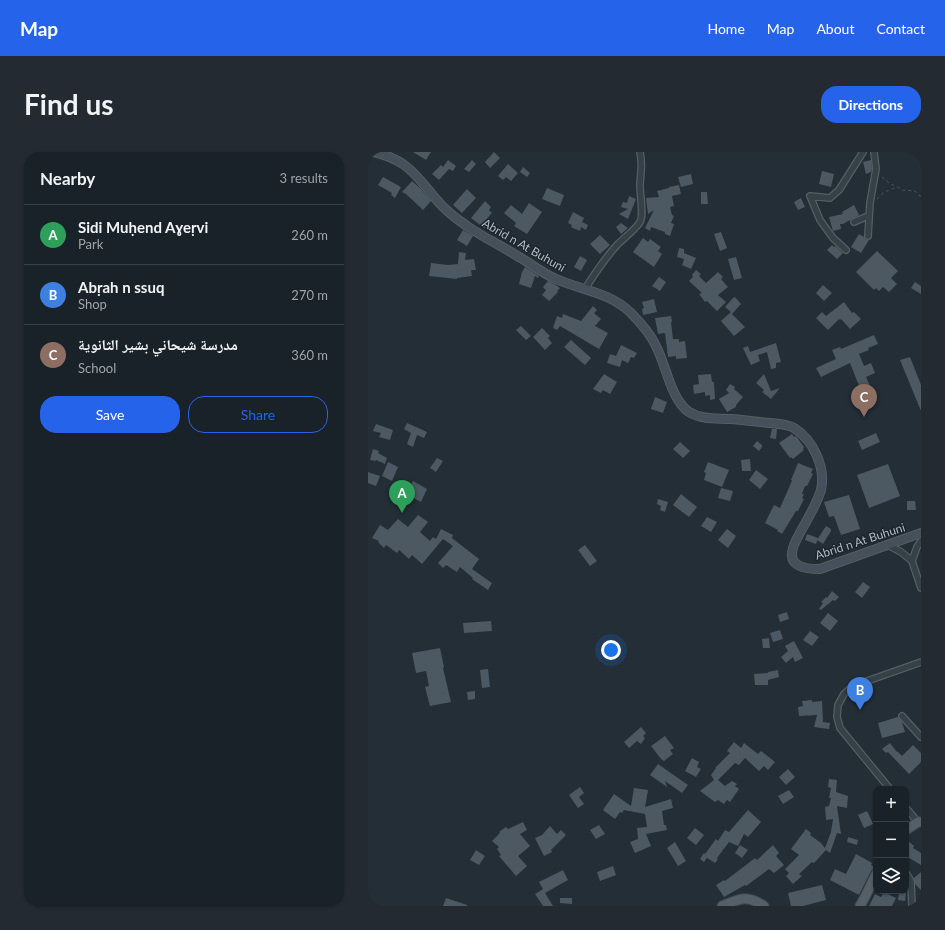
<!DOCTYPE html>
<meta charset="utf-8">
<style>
body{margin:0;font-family:Lato,"Noto Naskh Arabic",sans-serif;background:#232a31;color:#f1f3f6}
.controls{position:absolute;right:12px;bottom:12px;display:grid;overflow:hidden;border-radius:8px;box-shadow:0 1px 3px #0004}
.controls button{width:36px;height:36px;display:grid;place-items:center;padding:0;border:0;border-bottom:1px solid #383f46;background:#1a2229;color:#f1f3f6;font:20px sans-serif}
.you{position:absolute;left:243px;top:498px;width:14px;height:14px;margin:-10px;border:3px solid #fff;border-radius:50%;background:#1a73e8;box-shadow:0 0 0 6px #1a73e833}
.badge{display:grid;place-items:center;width:26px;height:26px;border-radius:50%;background:#2563eb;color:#fff;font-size:13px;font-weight:700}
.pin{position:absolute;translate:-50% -33px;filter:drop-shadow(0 1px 2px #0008)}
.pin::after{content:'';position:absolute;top:21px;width:14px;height:12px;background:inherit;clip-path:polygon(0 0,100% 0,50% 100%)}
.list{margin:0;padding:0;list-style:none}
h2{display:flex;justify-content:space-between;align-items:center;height:52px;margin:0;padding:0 16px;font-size:17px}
h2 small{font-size:13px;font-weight:400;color:#9fa4a8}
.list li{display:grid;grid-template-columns:26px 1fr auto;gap:12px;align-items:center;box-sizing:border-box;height:60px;padding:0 16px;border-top:1px solid #383f46}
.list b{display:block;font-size:15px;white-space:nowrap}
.list p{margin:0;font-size:13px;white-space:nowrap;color:#9fa4a8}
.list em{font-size:13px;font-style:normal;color:#9fa4a8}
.actions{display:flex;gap:8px;padding:12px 16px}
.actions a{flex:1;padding:9px 0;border:1px solid #2563eb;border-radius:16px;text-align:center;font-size:14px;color:#2563eb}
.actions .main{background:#2563eb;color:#fff}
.icon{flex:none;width:22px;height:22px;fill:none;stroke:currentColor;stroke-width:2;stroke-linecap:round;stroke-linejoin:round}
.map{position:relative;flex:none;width:553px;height:754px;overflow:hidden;border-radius:16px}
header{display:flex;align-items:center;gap:24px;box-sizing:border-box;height:56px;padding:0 20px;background:#2563eb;color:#fff}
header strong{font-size:19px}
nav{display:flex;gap:22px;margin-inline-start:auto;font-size:14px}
.intro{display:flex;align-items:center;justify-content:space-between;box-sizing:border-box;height:96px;padding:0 24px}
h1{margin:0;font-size:28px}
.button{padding:10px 18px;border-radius:16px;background:#2563eb;color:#fff;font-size:14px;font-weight:700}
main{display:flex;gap:24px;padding:0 24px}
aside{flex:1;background:#1a2229;border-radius:16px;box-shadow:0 1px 3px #0004}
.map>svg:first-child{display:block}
</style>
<header>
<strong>Map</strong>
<nav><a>Home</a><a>Map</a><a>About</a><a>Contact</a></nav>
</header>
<div class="intro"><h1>Find us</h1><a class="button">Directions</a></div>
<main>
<aside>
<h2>Nearby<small>3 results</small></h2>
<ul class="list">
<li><span class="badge" style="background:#2e9e5b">A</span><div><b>Sidi Muḥend Aɣeṛvi</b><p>Park</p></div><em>260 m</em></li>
<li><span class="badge" style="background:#3f7fe0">B</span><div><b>Abṛah n ssuq</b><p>Shop</p></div><em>270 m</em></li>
<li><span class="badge" style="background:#8d6e63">C</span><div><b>مدرسة شيحاني بشير الثانوية</b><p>School</p></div><em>360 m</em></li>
</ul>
<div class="actions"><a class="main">Save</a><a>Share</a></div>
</aside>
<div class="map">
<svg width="553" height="754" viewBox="0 0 553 754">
<rect width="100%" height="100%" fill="#232e37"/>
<path fill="#4c5962" d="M45,0H63L58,8Z
M126,0L132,6L122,16L117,10Z
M80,8L88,14L85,19L81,17L71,28L64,22L73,13L75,15Z
M104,8L108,12L101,20L96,17Z
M503,8L504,17L503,20L498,22L495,10Z
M140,12L150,21L143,29L138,25L135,28L130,24Z
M155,15L162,21L159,25L152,20Z
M454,19L466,22L463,35L451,32Z
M323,22L325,32L313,35L310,25Z
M15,25L33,35L27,46L23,43L24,41L10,33Z
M44,29L52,36L63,49L55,58L38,42L34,40Z
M311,33L313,42L304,44L306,54L302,55L304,63L306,64L303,71L306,72L302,84L297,82V80L283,75L282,79L277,76L286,58L280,62L278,46L291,45L289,39L301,36V35Z
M179,36L196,43L192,54L174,47Z
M99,37L108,46L94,61L85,53Z
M333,40H339L340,52H333Z
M261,44L268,47L260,67L251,62L260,57L253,55L255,50L259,51Z
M433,46L437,55L430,58L426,50Z
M117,49L123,55L121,58L124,61L116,70L119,73L116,76L103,66Z
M161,51L174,60L159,82L146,74L148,71L136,61L143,53L154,62Z
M486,53L491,63L475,72H472L473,77L465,79L461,65L475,62L474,60Z
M205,60L216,66L214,70L220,73L218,78L213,75L212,79L203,75L204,73L200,71Z
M253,71L260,76L253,82L248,75Z
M95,78L105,84L99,94L89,88Z
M353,80L359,96L352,99L346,82Z
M491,82L496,85L498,88H501L493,101L483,95Z
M232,83L242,93L232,102L222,92Z
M275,86L280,90L282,87L293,95L290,99L294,102L286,115L265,100Z
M464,93L466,95L467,94L475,101L469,107L459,98Z
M311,96L316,97V101L328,106L323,117L314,113L316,107L309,105Z
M509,99L530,119L523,126L529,132L521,140L515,135L511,139L508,136L506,138L488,120Z
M91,100L98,101L97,108L106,107L108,118H103L104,124L89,126V127L61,124L63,111L80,113L90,112Z
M212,104L219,108L213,119L206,115Z
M368,105L374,126L366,128L360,107Z
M157,115L171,124L170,126L167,124L163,136L151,132L154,120Z
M328,118L333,122L331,124L338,131L350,120L355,125L353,127L360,135L350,143L358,150L349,159L339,149L337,150L331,142L334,141L321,129L325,125L324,123Z
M291,125L298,130L292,139L284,134Z
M180,129L188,133L192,136L189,139L190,140L181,149L174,143L178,138L175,135Z
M547,130L553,134V142L543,136Z
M455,133L464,141L456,149L448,141Z
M366,145V146L367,145L373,152L364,162L377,175L366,184L353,169L363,160L357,155Z
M286,147L289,160L275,163L274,157L276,156L274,150Z
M476,150L484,161L486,160L493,167L482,177L473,167L472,168L471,167L460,178L448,166L454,160L458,164Z
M225,154L229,158L226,161L233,167L227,174L240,181L231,197L192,174L189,178L185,176L189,164L194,166L195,162L213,169Z
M303,164L304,170H303L305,187H311V190L317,189L319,206L308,207V204L300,205L297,181L290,182L287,166Z
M153,174L163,184L158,188L148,178Z
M174,176L182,184L180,186L184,191L177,198L165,185Z
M506,183L510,192L500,196L501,198L491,202L496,214L503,211L507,221L498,225L507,245L497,249L482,211L453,225L448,216L468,207L464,198L472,195L473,197Z
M203,188L223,206L217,213L196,195Z
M408,191L413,210L408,211V216L403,217L399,200L390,203L392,209L383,213L375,196L380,194L382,200Z
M253,193L269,201L266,206L263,205L260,211L254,208L252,215L239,211L242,202L248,204Z
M542,205L553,233V259L532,208Z
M236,222L249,230L242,242L235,238L233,241L225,237Z
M343,222L344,230H346L347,247L342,248V243L337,244V240L326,242L325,233L331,232L330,223Z
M396,222L403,239L412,236L403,247L394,240L396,238L388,231Z
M362,232L367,235L366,237L375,245L368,253V255L359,260L351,247L361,241L358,238Z
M287,245L299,250L295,261L283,257Z
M39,271L59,280L56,286L49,283L45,295L39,292L43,281L36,277Z
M8,272L25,278L22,288L11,285L13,281L5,279Z
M404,277H409L408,287L402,286Z
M508,281L512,290L494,298L490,289Z
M424,282L426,285L428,284L436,295L435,297L436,298L425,307L423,305L422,306L411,291Z
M389,289L394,293V295L391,299L385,294Z
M312,290L322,299L315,306L305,297Z
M5,297L11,299L10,301L19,306L17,312L8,308V309L2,308Z
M69,306L75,309L68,320L62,316Z
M382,307L383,319H374L373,308Z
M20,310L30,315L24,329L14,324Z
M340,310L361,318L354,335L336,328L338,321L336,320Z
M430,311L445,317L443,321L445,322L439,334H437L434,342H436L434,346L436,347L430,359H428L414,382L409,379L410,378L397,371L406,353L412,356L423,331L424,328H423Z
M520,312L532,344L501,356L489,323Z
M388,318L400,327L392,337L381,328Z
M0,320L12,324L8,334L0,331Z
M45,329L59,337L53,350L38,342Z
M353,336L365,339L362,349L350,346Z
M313,342L329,355L321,365L305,353Z
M481,343L492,377L473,383L466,364L461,365L456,350Z
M290,347L300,350L297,360L292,358L293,354L289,352Z
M539,349H547L548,358H539Z
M50,363L60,370L52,380L62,389L65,385L68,387L73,377L85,383L84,386L111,407L104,417L124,431L120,438L104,427L105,426L92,415L89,420L78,413L75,416L70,411L85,394L75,387L54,412L44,403L41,407L31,398L29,401L18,393L16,396L10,390L11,389L4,386L12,373L20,378L30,367L40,375Z
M339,365L349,370L343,380L333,374Z
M458,374L463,377V379L455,392L449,388Z
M359,377L368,384L360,396L350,388Z
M439,382L450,386L448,392L437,388Z
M217,393L229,409L222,414L210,398Z
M495,430L502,435L494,446L487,440Z
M464,439L471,445L467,449L465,448L453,458L451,457L455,451L453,450L458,445L459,446Z
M419,460L421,467L412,470L410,463Z
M460,461L470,469L462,479L452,471Z
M123,469L124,479L96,481L95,471Z
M412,478L415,487L405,490L402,481Z
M442,479L451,485L444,494L435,488Z
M401,486L402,496H395L394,487Z
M426,489L435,506L427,510L425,505L418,511L413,505L420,499L417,494Z
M72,496L76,515L75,516L83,550L62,554L57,535L61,534L58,519L48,521L44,501Z
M120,517L122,535L114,536L112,518Z
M410,518L411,525L400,528V533H387L386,522L400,521V520Z
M107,539V547L100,548L99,540Z
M444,548V550L454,549L455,570L462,571L461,577L446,575L449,563L431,564L430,555L435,554L434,549Z
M530,565L534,570L537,580L514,586L510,571Z
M273,575L278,581L275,584L277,586L273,592L269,589L261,596L256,590Z
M297,584L306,596L302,598L305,602L296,609L293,607L283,594Z
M366,590L373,596L376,591L390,602L393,599L407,610L400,618L396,614L391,619L377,606L371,613L367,611L350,628L357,634L364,629L369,632L367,634L371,637L362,650L359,648L356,652L350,648L347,650L332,639L346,628L343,623L348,616H347L362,601L359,599Z
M522,591L529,600H530L534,604L545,593L553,601V610L541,622L520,600L518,601L514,597Z
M324,606L331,610L329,615L333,617L328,625L317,619Z
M290,612L320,633L314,641L297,629L299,635L282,623Z
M420,617L427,625L418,633L411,625Z
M461,627L469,628L468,640L480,644L479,656L469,654L473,682L469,681L462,701L458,698L446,711L444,710L431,722L434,724L425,732L418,724L421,721L417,717L431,703L423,697L438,677L443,681L442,683L453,691L457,696L463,680L465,667L458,668L457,655L461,654L463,646H461L463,636L460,635Z
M212,635L216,641L211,645L216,652L210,656L201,643Z
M266,636L280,638L277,655L303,647L305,656L294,659L296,673H298L299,678L278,682L283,694L267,701L262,690L270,687L269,676L279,675L277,662L256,658L254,661L252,660L247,667L235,658L246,642L263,654Z
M421,638L426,645L415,652L410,644Z
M380,658L393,670L380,685L376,682L370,694L361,690L349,706L350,707L347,711L339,706L336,710L332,707L336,701L337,702L348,687L350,689L357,678L361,680Z
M499,659L505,672L496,676L490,663Z
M155,670L159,678L152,682L162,694L150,704L159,714L148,724L131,704L133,703L129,697L131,695L124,689L132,681L131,680L138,675L140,677Z
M231,673L237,682L228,687L222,678Z
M182,674L189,682L193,678L198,683L183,698L184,700L176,704L167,686L174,683Z
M327,676L336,683L328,693L319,686Z
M480,685L490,688L489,693L479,690Z
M538,687L546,694L545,696L553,701V713L538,704Z
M307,690L318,709L310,714L299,696Z
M372,693L380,698L374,706L367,701Z
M405,693L411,701L408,704L416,713L406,721L401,717L378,734L377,733L356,745L348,733L356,728L357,729L387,706L389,708Z
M108,698L117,704L111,713L102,708Z
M488,702L504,711L503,713L507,715L503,719L491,743L462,728L467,717L478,722Z
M245,714L248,723L232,729L229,720Z
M195,718L200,728L177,741L185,754H175L167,742L175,737L171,730Z
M553,720V738L547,732L546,726Z
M454,733L458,748L435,754H423L420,741Z
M516,740L528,746L524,754H501L507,742L513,745Z
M531,740L538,741L537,749L530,748Z
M78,746L99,753V754H75Z
M192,746H204V752L192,751Z"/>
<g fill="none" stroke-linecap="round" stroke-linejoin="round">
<defs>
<path id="street" d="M486,70L500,64
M500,84L502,51L508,17L506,0
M478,98L465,86L452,68L442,44L462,46L471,38L495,0
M217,137C227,121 237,106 250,92C256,86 268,77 272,70C276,63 272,43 272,34C272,28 273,24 273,18C274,13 273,6 272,0
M553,389L549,395L544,409L553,436
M520,393L533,400L544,409
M534,564L553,585
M522,637L472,576L469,565L470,553L476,542L485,534L553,510
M538,656L550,670
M538,721L543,729L544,754"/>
<path id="secondary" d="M6,0C15,2 27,7 35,12C48,21 57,34 67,46C76,57 87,66 99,74C116,86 134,94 151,105C164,112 175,122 188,127C213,138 241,140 262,160C272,170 282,181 288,194C298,213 303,248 321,260C334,268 348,266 363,267C376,268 389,270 402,271C410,272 419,272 426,276C445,288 458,315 453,338C449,351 441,365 434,377C431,383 427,389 425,396C419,415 438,417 452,417L553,381"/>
<path id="primary" d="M538,678L550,670H553
M354,754C372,747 378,742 396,754
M492,754L497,745L508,722"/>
</defs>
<use href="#street" stroke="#545e65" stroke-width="8"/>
<use href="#secondary" stroke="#545e65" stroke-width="10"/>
<use href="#primary" stroke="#404951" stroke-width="11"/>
<path stroke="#475958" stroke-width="1" stroke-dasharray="3 3" stroke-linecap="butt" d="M514,25L521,31L529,35
M509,47L516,40L530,35L534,38L547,39L552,44H553"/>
<use href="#street" stroke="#364047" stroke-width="5.5"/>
<use href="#secondary" stroke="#45505a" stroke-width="8"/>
<use href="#primary" stroke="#555f67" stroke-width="9"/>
</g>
<g text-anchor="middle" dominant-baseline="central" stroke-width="3" stroke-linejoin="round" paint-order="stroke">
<g font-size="12" fill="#b1bbc4" stroke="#1c252c">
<text transform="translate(156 93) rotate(30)">Abrid n At Buhuni</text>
<text transform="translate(492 389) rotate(-18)">Abrid n At Buhuni</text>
</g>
</g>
</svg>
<div class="controls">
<button>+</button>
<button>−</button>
<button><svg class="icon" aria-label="layers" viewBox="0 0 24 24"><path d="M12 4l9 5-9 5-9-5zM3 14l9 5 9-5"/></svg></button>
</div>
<div class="you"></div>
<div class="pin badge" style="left:34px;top:361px;background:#2e9e5b">A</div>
<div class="pin badge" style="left:492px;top:558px;background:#3f7fe0">B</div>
<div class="pin badge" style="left:496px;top:265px;background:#8d6e63">C</div>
</div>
</main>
